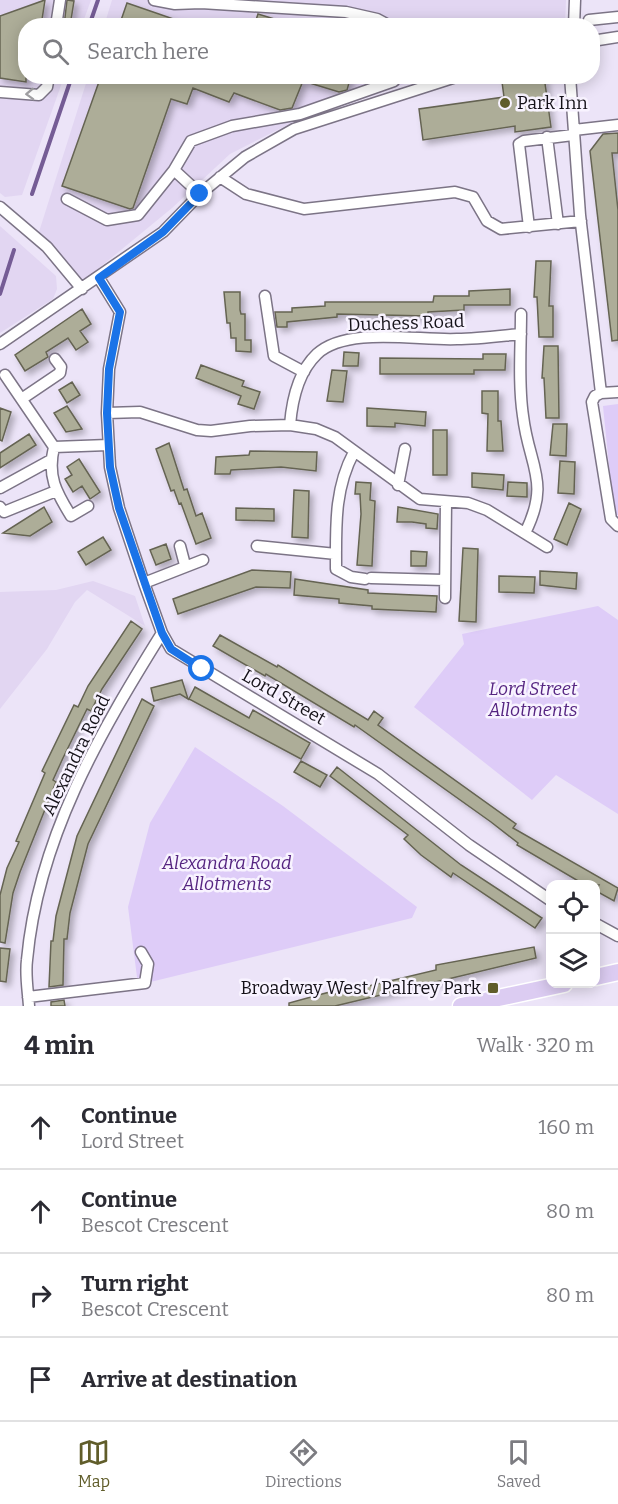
<!DOCTYPE html>
<meta charset="utf-8">
<style>
body{margin:0;font-family:Bitter,serif;background:#f7f7f7;color:#2b2b33}
.controls{position:absolute;right:18px;bottom:18px;display:grid;overflow:hidden;border-radius:12px;box-shadow:0 3px 15px #0003}
.controls button{width:54px;height:54px;display:grid;place-items:center;padding:0;border:0;border-bottom:2px solid #e1e1e2;background:#fff;color:#2b2b33;font:30px sans-serif}
.stop{position:absolute;width:18px;height:18px;margin:-14px;border:4px solid #1a73e8;border-radius:50%;background:#fff}
.stop.end{background:#1a73e8;border-color:#fff;box-shadow:0 2px 6px #0008}
.list{margin:0;padding:0;list-style:none}
h2{display:flex;justify-content:space-between;align-items:center;height:78px;margin:0;padding:0 24px;font-size:26px}
h2 small{font-size:20px;font-weight:400;color:#7c7c81}
.list li{display:grid;grid-template-columns:39px 1fr auto;gap:18px;align-items:center;box-sizing:border-box;height:84px;padding:0 24px;border-top:2px solid #e1e1e2}
.list b{display:block;font-size:22px;white-space:nowrap}
.list p{margin:0;font-size:20px;white-space:nowrap;color:#7c7c81}
.list em{font-size:20px;font-style:normal;color:#7c7c81}
.icon{flex:none;width:33px;height:33px;fill:none;stroke:currentColor;stroke-width:2;stroke-linecap:round;stroke-linejoin:round}
.map{position:relative;flex:none;width:618px;height:1006px;overflow:hidden}
.search{position:absolute;background:#fff;box-shadow:0 3px 15px #0003;left:18px;right:18px;top:18px;height:66px;display:flex;align-items:center;gap:15px;box-sizing:border-box;padding:0 21px;border-radius:24px;color:#7c7c81;font-size:22px}
.sheet{height:414px;background:#fff}
nav{display:flex;justify-content:space-around;align-items:center;box-sizing:border-box;height:84px;border-top:2px solid #e1e1e2;background:#fff;font-size:16px;color:#7c7c81}
nav a{display:grid;justify-items:center;gap:3px}
nav .on{color:#605d2a}
.map>svg:first-child{display:block}
</style>
<div class="map">
<svg width="618" height="1006" viewBox="0 0 618 1006">
<defs>
<filter id="shadow"><feDropShadow dx="4" dy="4" stdDeviation="3" flood-color="#0004"/></filter>
</defs>
<rect width="100%" height="100%" fill="#ece4f8"/>
<path fill="#e2d6f2" d="M0,0H91L82,25L26,26V76L64,77L22,195L5,197L0,193Z
M112,0H566L565,25L104,26Z
M88,77H426L301,118L230,154L172,208L82,282L38,235Z
M0,226L56,276L57,289L53,299L0,333Z
M93,581L135,596L145,626L87,590L75,602L47,649L0,709V592L56,590Z"/>
<path fill="#deccf8" d="M618,404V515H614L603,406Z
M598,606L618,620V814L556,775L532,800L414,707L464,644L462,634Z
M195,747L283,806L417,907L412,918L138,985L128,907L150,823Z"/>
<g fill="none" stroke-linecap="round" stroke-linejoin="round">
<path stroke="#755c95" stroke-width="4" d="M89,26L98,0
M32,194L72,76
M0,294L14,250"/>
</g>
<path fill="#adad98" stroke="#656452" stroke-width="1.5" filter="url(#shadow)" d="M45,0L41,26H26V82L0,78V16Z
M67,0L74,1L70,26H64Z
M127,3L188,24V26H119Z
M258,14L291,24V26H254Z
M101,76H351L347,90L339,92L303,81L292,108L280,110L234,93L229,102L193,88L187,104L171,99L133,208L130,209L62,186Z
M544,76L551,127L515,132V126L423,140L419,109L504,97L502,82Z
M618,133V153H612L618,210V340L612,341L590,151L603,134Z
M536,261H551L549,306H553V337H539L537,297H534Z
M510,289V305H464V310L428,312V316L337,314V317L287,322V327H277L275,312H292V308L325,306V302H433L434,296H469V291Z
M224,292H240V310L241,314H245V340H251V352L236,351V338H231L230,323H227Z
M82,309L91,324L80,331L88,342L76,350L68,338L46,352L48,357L25,371L15,355Z
M544,346H558L559,418H546L544,378H542Z
M344,352L359,353L358,366H343Z
M483,354H506L505,370H474V374H380V358L483,359Z
M201,365L244,381L242,386L260,392L254,409L238,404L241,396L196,378Z
M332,370L347,371L343,402L327,401Z
M72,382L80,395L67,403L59,390Z
M482,391H498V421H501L503,451H487L488,414L482,413Z
M67,406L82,429L66,432L54,413Z
M0,408L11,412L2,441L0,440Z
M367,408L426,412L425,426L395,423V427L367,426Z
M553,424H567L566,456L550,455Z
M433,430H447V475H433Z
M29,434L36,445L0,468V453Z
M169,443L184,490L187,489L196,516L202,513L211,538L196,544L181,503L179,504L174,490L171,491L156,449Z
M250,451L317,452L316,471L281,467L231,470L230,474H215L216,457L249,455Z
M79,459L100,492L90,499L82,486L73,492L65,479L72,475L67,467Z
M560,461L575,462L574,494L558,493Z
M472,473L504,475L503,490L472,487Z
M356,482L371,483L370,500L375,501L372,566L357,565L361,514L360,494H355Z
M508,482L527,483V497L507,496Z
M294,490L309,491L308,538L292,537Z
M569,503L581,509L567,545L554,539Z
M44,507L52,522L30,536L3,533Z
M398,507L438,514L437,529L426,528V524L412,522H397Z
M236,508L274,509V521L236,520Z
M103,537L111,550L86,565L78,552Z
M166,544L171,559L156,565L150,550Z
M463,548L478,549L476,622L459,621Z
M411,551L427,552L426,566H411Z
M252,570L291,572L290,588L256,587L178,614L173,599Z
M540,571L577,573L576,589L540,585Z
M499,576L535,577L534,593L499,592Z
M295,579L368,590V593L437,596L436,612L372,609V606L339,603V599L294,595Z
M131,621L142,629L102,689L91,711L87,709L63,758L53,780L56,782L20,872L13,893L5,943L0,942V895L7,868L19,842L16,841L45,773L42,771L74,705L78,707L88,686Z
M220,635L277,667L278,665L368,720L374,711L383,718L378,725L516,824L513,828L618,888L614,901L596,891L599,885H585L517,845L518,843L491,822L355,725L354,727L266,674L265,676L213,646Z
M182,680L188,699L180,694L154,701L151,688Z
M195,687L249,718L253,710L310,743L301,759L189,699Z
M142,699L154,706L88,844L70,913L67,939H64L63,985L49,987L51,941H53L56,916L77,836Z
M301,761L327,775L320,787L294,772Z
M337,767L461,865L542,918L535,928L453,873L451,877L421,855L404,839L408,835L330,776Z
M534,947L536,958L335,1006H289V1003L322,994L334,991L335,994L436,970V965Z
M0,948L10,949L6,982L0,981Z
M64,1000L65,1006H51V1002Z"/>
<g fill="none" stroke-linecap="round" stroke-linejoin="round">
<defs>
<path id="minor" d="M154,0L175,4L201,3L346,12L377,19L390,26
M589,20L618,17
M56,26L60,0
M574,26L575,0
M592,41L618,37
M570,76L580,215L601,393L618,392
M0,92L39,95L47,87L49,76
M574,130L618,125
M547,137L558,224
M174,170L191,141L232,126L300,114L394,81L395,76
M220,177L246,194L304,209L455,192L473,197L487,221L501,229L581,221
M67,199L107,220L138,215L174,170L200,194
M0,207L47,247L82,289
M529,227L519,144L524,141L573,135
M99,278L120,312L109,369L107,413L110,467L119,508L144,583L162,633L171,649L378,774L469,845L550,900
M265,296L274,356L304,372
M521,314C521,347 518,383 523,416C529,467 551,481 525,533
M0,344L163,232L200,194L245,157L294,129L459,76
M5,375L54,447
M601,393L595,396L592,402L611,519L618,526
M23,398L60,373L61,367L55,359
M107,413L140,412L197,430L211,431L250,426L290,425L316,429L335,437L420,499L468,503L487,510L547,547
M290,425C292,400 298,372 317,354C347,326 419,341 457,339C478,339 500,336 521,334
M354,452C334,489 336,527 336,569L351,577L365,579
M398,485L405,449
M0,488L51,460
M88,506L71,516C56,492 47,476 54,447L108,445
M0,507L4,512L56,491
M180,546L185,565
M257,546L336,554
M371,578L444,580
M144,583L203,560
M445,598L446,502
M596,924L618,936
M28,997L145,983L148,964L141,952
M29,1006C28,991 25,975 27,960C38,839 99,734 162,633"/>
<path id="highway" d="M596,977L618,972
M461,1006L564,984"/>
</defs>
<use href="#minor" stroke="#7c7486" stroke-width="13"/>
<use href="#highway" stroke="#fff" stroke-width="19"/>
<use href="#minor" stroke="#fff" stroke-width="10"/>
<use href="#highway" stroke="#dcccf2" stroke-width="16"/>
</g>
<defs><path id="oneway-chevron" d="M-2-3.5L2.5 0L-2 3.5" fill="none" stroke-width="1.6" stroke-linecap="round" stroke-linejoin="round" transform="scale(1.5)"/></defs>
<use stroke="#a1a0a3" href="#oneway-chevron" transform="translate(30 94) rotate(178)"/>
<g fill="none" stroke-linecap="round" stroke-linejoin="round">
<path stroke="#1a73e8" stroke-width="8" d="M200,194L163,232L99,278L120,312L109,369L107,413L110,467L119,508L162,633L171,649L202,669"/>
</g>
<g fill="#605d2a" stroke="#f8f3ff" stroke-width="2">
<circle cx="505" cy="103" r="6"/>
<rect x="487" y="982" width="12" height="12" rx="3"/>
</g>
<g text-anchor="middle" dominant-baseline="central" stroke-width="5" stroke-linejoin="round" paint-order="stroke">
<g font-size="18" fill="#141118" stroke="#f8f3ff" text-anchor="start">
<text x="517" y="103">Park Inn</text>
<text x="481" y="988" text-anchor="end">Broadway West / Palfrey Park</text>
</g>
<g font-size="18" fill="#141118" stroke="#f8f3ff">
<text transform="translate(406 323) rotate(-2)">Duchess Road</text>
<text transform="translate(284 697) rotate(30)">Lord Street</text>
<text transform="translate(76 755) rotate(-64)">Alexandra Road</text>
</g>
<g font-size="18" font-style="italic" fill="#552481" stroke="#f8f3ff">
<text x="533" y="689">Lord Street<tspan x="533" dy="21">Allotments</tspan></text>
<text x="227" y="863">Alexandra Road<tspan x="227" dy="21">Allotments</tspan></text>
</g>
</g>
</svg>
<div class="controls">
<button><svg class="icon" aria-label="locate" viewBox="0 0 24 24"><circle cx="12" cy="12" r="6"/><path d="M12 2v4M12 18v4M2 12h4M18 12h4"/></svg></button>
<button><svg class="icon" aria-label="layers" viewBox="0 0 24 24"><path d="M12 4l9 5-9 5-9-5zM3 14l9 5 9-5"/></svg></button>
</div>
<div class="stop" style="left:202px;top:669px"></div>
<div class="stop end" style="left:200px;top:194px"></div>
<div class="search"><svg class="icon" aria-label="search" viewBox="0 0 24 24"><circle cx="10" cy="10" r="6"/><path d="M15 15l6 6"/></svg>Search here</div>
</div>
<section class="sheet">
<h2>4 min<small>Walk · 320 m</small></h2>
<ul class="list">
<li><svg class="icon" aria-label="ahead" viewBox="0 0 24 24"><path d="M12 20V5M6 11l6-6 6 6"/></svg><div><b>Continue</b><p>Lord Street</p></div><em>160 m</em></li>
<li><svg class="icon" aria-label="ahead" viewBox="0 0 24 24"><path d="M12 20V5M6 11l6-6 6 6"/></svg><div><b>Continue</b><p>Bescot Crescent</p></div><em>80 m</em></li>
<li><svg class="icon" aria-label="right" viewBox="0 0 24 24"><path d="M7 20v-9h11M14 6l5 5-5 5"/></svg><div><b>Turn right</b><p>Bescot Crescent</p></div><em>80 m</em></li>
<li><svg class="icon" aria-label="arrive" viewBox="0 0 24 24"><path d="M6 21V4h12l-3 4 3 4H6"/></svg><div><b>Arrive at destination</b></div></li>
</ul>
</section>
<nav>
<a class="on"><svg class="icon" aria-label="map" viewBox="0 0 24 24"><path d="M3 6l6-2 6 2 6-2v14l-6 2-6-2-6 2zM9 4v14M15 6v14"/></svg>Map</a>
<a><svg class="icon" aria-label="directions" viewBox="0 0 24 24"><path d="M12 3l9 9-9 9-9-9zM9 14v-3h6M13 9l2 2-2 2"/></svg>Directions</a>
<a><svg class="icon" aria-label="saved" viewBox="0 0 24 24"><path d="M7 4h10v16l-5-4-5 4z"/></svg>Saved</a>
</nav>
